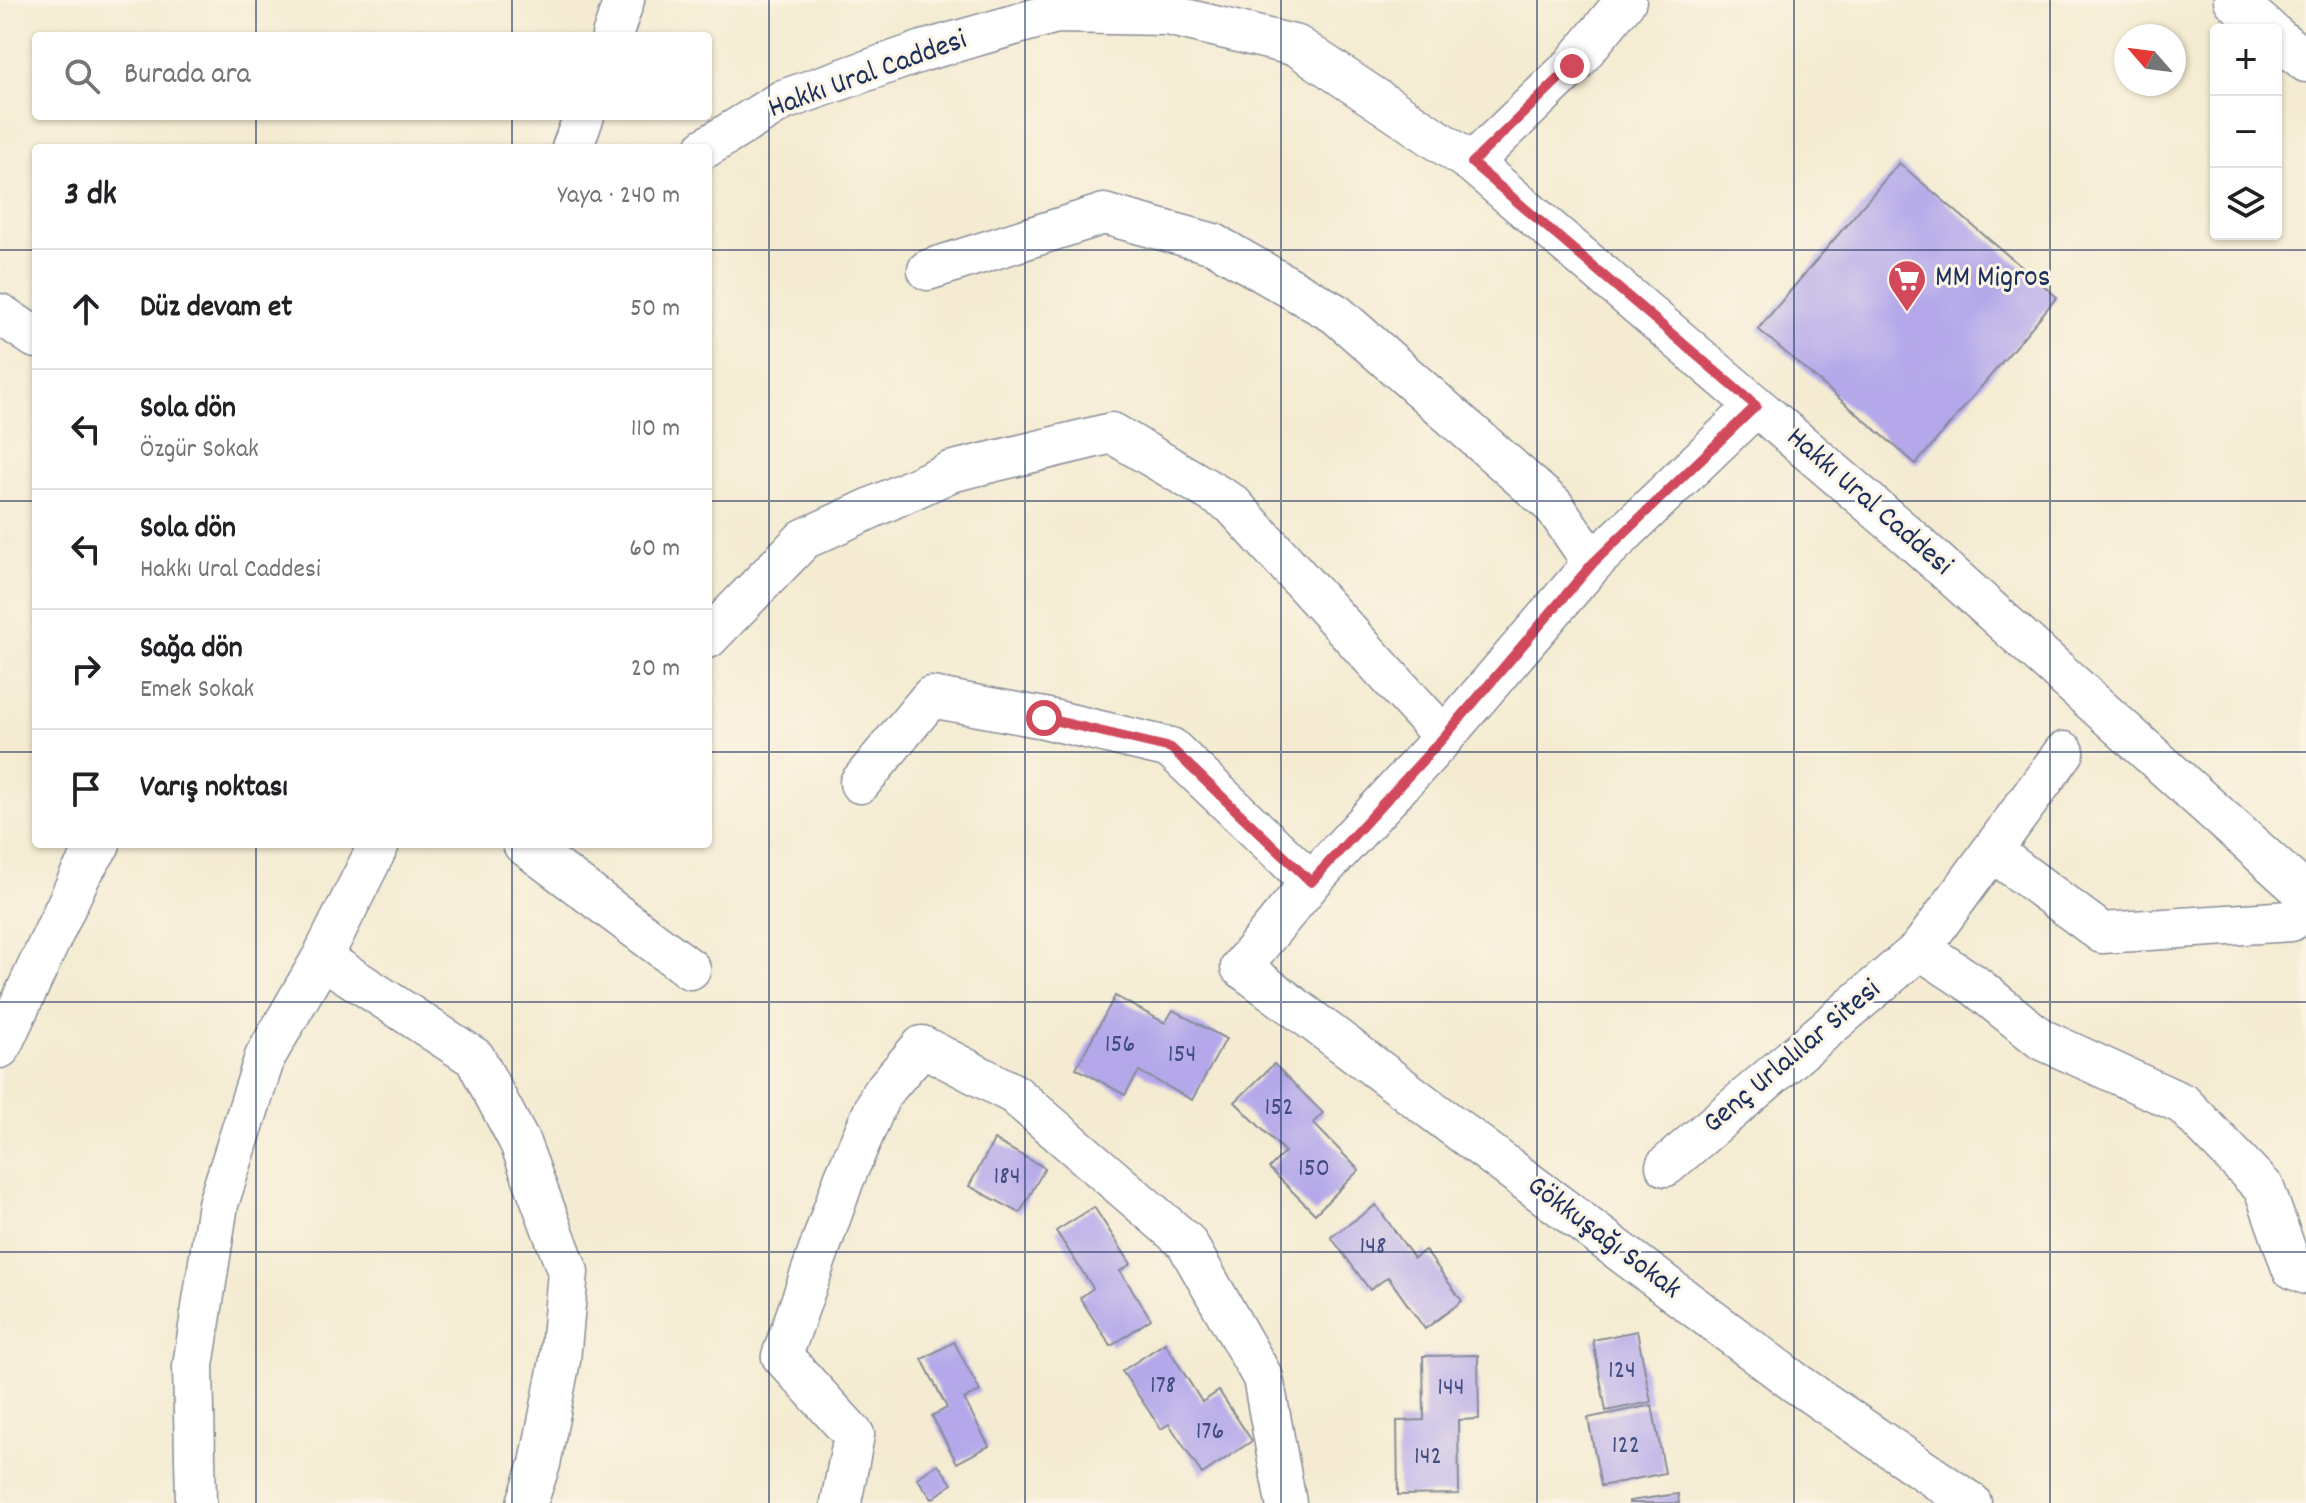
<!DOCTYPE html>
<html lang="tr">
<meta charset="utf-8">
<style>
body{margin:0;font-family:Dekko,sans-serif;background:#f2f2f2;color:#202124}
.controls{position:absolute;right:24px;top:24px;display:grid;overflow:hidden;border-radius:8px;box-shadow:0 2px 6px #0004}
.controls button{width:72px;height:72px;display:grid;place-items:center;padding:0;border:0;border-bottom:2px solid #e0e0e0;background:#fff;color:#202124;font:40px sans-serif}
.compass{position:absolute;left:2114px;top:24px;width:72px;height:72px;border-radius:50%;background:#fff;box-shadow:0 2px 6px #0004;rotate:298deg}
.stop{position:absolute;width:24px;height:24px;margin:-18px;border:6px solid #d1495b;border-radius:50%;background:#fff}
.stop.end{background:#d1495b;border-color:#fff;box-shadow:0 2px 8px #0008}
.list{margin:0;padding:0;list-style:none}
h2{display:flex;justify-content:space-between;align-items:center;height:104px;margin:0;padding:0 32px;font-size:34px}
h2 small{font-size:26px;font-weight:400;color:#757577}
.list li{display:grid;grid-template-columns:52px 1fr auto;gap:24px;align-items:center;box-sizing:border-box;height:120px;padding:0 32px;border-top:2px solid #e0e0e0}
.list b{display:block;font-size:30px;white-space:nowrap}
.list p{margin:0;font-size:26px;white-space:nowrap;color:#757577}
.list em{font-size:26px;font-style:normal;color:#757577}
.icon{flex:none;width:44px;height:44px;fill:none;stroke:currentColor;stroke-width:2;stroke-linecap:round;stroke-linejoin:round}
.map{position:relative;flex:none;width:2306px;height:1503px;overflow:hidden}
.search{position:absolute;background:#fff;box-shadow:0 2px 6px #0004;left:32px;top:32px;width:680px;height:88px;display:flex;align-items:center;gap:20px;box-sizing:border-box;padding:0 28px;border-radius:8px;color:#757577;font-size:30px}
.panel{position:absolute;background:#fff;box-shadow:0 2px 6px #0004;left:32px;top:144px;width:680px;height:704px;border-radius:8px}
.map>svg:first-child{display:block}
</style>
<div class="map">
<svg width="2306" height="1503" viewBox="0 0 2306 1503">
<rect width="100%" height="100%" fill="#fcf5e5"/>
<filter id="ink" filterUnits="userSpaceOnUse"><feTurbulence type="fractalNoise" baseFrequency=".0125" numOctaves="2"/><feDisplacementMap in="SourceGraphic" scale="16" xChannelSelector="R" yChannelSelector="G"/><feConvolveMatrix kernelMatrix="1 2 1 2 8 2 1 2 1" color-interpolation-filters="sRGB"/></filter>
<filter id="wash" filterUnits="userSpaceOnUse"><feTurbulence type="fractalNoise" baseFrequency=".006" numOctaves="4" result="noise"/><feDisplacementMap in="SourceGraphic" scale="32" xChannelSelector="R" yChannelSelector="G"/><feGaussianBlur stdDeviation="1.8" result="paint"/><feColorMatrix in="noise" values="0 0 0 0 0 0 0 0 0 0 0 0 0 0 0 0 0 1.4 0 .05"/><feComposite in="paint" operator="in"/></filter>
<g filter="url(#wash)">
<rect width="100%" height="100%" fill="#f4ebd2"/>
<g id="blocks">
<path fill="#b4a8ea" d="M1899,163L2057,297L1916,464L1758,329Z
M1115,996L1165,1023L1173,1010L1226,1039L1192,1100L1139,1071L1125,1095L1076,1068Z
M1274,1064L1323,1113L1313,1123L1359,1170L1315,1214L1269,1168L1285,1152L1235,1102Z
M994,1140L1045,1168L1020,1213L969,1186Z
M1376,1205L1414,1258L1425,1250L1462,1301L1425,1329L1388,1277L1370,1290L1331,1237Z
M1094,1207L1131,1264L1120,1271L1151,1319L1111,1346L1080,1298L1093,1288L1056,1231Z
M1637,1331L1651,1402L1606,1411L1593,1340Z
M954,1342L980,1391L964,1399L989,1446L957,1463L932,1416L947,1408L922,1359Z
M1165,1343L1202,1402L1219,1391L1252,1441L1202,1474L1169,1424L1161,1429L1122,1371Z
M1478,1355L1479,1419L1458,1420L1459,1494L1398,1495L1397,1421L1424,1420L1423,1356Z
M1652,1405L1665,1473L1601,1486L1588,1418Z
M938,1464L952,1484L932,1499L917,1478Z
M1678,1494L1679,1503H1629V1501Z"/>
</g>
</g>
<g filter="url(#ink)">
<use href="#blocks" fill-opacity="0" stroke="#888d98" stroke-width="2"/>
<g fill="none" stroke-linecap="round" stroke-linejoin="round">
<defs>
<path id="minor" d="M2234,0L2269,30
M612,36L624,0
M2276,36L2306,62
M572,148L584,116
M705,148L783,100L923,51L1056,13L1168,15L1297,46L1472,163L1908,536L2306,894
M1472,163L1572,66L1626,0
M928,270L1104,214L1214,244L1336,314L1554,506L1593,563
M0,314L36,338
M1756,406L1593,563L1444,737L1311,882L1241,967L1796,1383L1971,1503
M708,638L804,539L950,472L1112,433L1232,504L1444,737
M860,783L931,697L1044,718L1171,748L1311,882
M523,844L690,969
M1992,851L2102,933L2291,921L2306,909
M1920,949L2064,752
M322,958L475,1058L520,1143L568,1272L560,1360L540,1464L527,1503
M0,1048L81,874L100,844
M1666,1166L1920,949L1973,984L2041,1039L2183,1104L2264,1188L2292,1268L2306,1274
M196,1503L193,1366L218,1204L265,1057L322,958L379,844
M841,1503L854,1435L782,1356L844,1179L881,1094L922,1046L1014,1094L1186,1242L1263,1378L1286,1503"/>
</defs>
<use href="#minor" stroke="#888d98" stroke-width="43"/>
<use href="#minor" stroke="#fff" stroke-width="40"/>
</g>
</g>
<g fill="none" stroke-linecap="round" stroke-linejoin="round" filter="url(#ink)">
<path stroke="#d1495b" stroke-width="10" d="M1044,718L1171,748L1311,882L1444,737L1593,563L1756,406L1472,163L1572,66"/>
</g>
<path fill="none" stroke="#1b2f5e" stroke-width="2" stroke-opacity="0.55" d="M256,0V36M512,0V36M769,0V1503M1025,0V1503M1281,0V1503M1537,0V1503M1794,0V1503M2050,0V1503M256,116V148M512,116V148M0,250H36M708,250H2306M0,501H36M708,501H2306M0,752H36M708,752H2306M256,844V1503M512,844V1503M0,1002H2306M0,1252H2306"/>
<defs>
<symbol id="supermarket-pin" viewBox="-11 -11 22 30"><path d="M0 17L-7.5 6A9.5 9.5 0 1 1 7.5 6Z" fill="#d1495b" stroke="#fcf5e5"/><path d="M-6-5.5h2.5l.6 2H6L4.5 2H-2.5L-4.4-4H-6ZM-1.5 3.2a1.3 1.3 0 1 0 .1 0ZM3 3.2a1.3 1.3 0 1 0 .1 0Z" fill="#fff"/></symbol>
</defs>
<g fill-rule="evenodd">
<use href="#supermarket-pin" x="1885" y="257" width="44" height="60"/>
</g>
<g text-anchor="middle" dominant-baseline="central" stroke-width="6" stroke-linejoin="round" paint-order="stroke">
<g font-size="26" fill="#414d81">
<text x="1120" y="1045">156</text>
<text x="1182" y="1055">154</text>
<text x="1279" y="1108">152</text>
<text x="1314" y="1169">150</text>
<text x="1007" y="1177">184</text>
<text x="1373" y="1247">148</text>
<text x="1622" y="1371">124</text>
<text x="1163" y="1386">178</text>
<text x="1451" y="1388">144</text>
<text x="1210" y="1432">176</text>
<text x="1626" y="1446">122</text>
<text x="1428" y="1457">142</text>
</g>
<g font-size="30" fill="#1b2f5e" stroke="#fcf5e5">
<text transform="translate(868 76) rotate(-20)">Hakkı Ural Caddesi</text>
<text transform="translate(1868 503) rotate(41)">Hakkı Ural Caddesi</text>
<text transform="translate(1793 1058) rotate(-40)">Genç Urlalılar Sitesi</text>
<text transform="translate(1603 1239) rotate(37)">Gökkuşağı Sokak</text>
</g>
<g font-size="30" fill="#1b2f5e" stroke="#fcf5e5" text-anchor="start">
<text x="1935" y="279">MM Migros</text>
</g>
</g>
</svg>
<div class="controls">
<button>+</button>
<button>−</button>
<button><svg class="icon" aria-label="layers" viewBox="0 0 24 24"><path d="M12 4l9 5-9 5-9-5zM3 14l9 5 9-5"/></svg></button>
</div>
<svg class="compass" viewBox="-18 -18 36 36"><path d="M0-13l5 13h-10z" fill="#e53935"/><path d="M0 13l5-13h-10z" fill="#757577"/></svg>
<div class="stop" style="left:1044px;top:718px"></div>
<div class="stop end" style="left:1572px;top:66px"></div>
<div class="search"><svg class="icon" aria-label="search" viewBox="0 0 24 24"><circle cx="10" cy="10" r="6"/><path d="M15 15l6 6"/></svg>Burada ara</div>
<section class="panel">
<h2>3 dk<small>Yaya · 240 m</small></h2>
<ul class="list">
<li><svg class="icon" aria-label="ahead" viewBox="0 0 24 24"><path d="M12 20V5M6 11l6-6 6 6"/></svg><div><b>Düz devam et</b></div><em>50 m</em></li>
<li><svg class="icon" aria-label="left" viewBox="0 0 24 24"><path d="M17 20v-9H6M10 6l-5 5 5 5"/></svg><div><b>Sola dön</b><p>Özgür Sokak</p></div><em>110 m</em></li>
<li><svg class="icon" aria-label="left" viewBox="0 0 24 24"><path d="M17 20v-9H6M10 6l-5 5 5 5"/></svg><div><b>Sola dön</b><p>Hakkı Ural Caddesi</p></div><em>60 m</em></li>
<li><svg class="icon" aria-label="right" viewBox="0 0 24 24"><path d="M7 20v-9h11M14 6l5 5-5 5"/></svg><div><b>Sağa dön</b><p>Emek Sokak</p></div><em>20 m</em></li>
<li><svg class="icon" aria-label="arrive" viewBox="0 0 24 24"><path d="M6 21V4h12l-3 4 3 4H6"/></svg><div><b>Varış noktası</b></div></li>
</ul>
</section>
</div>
